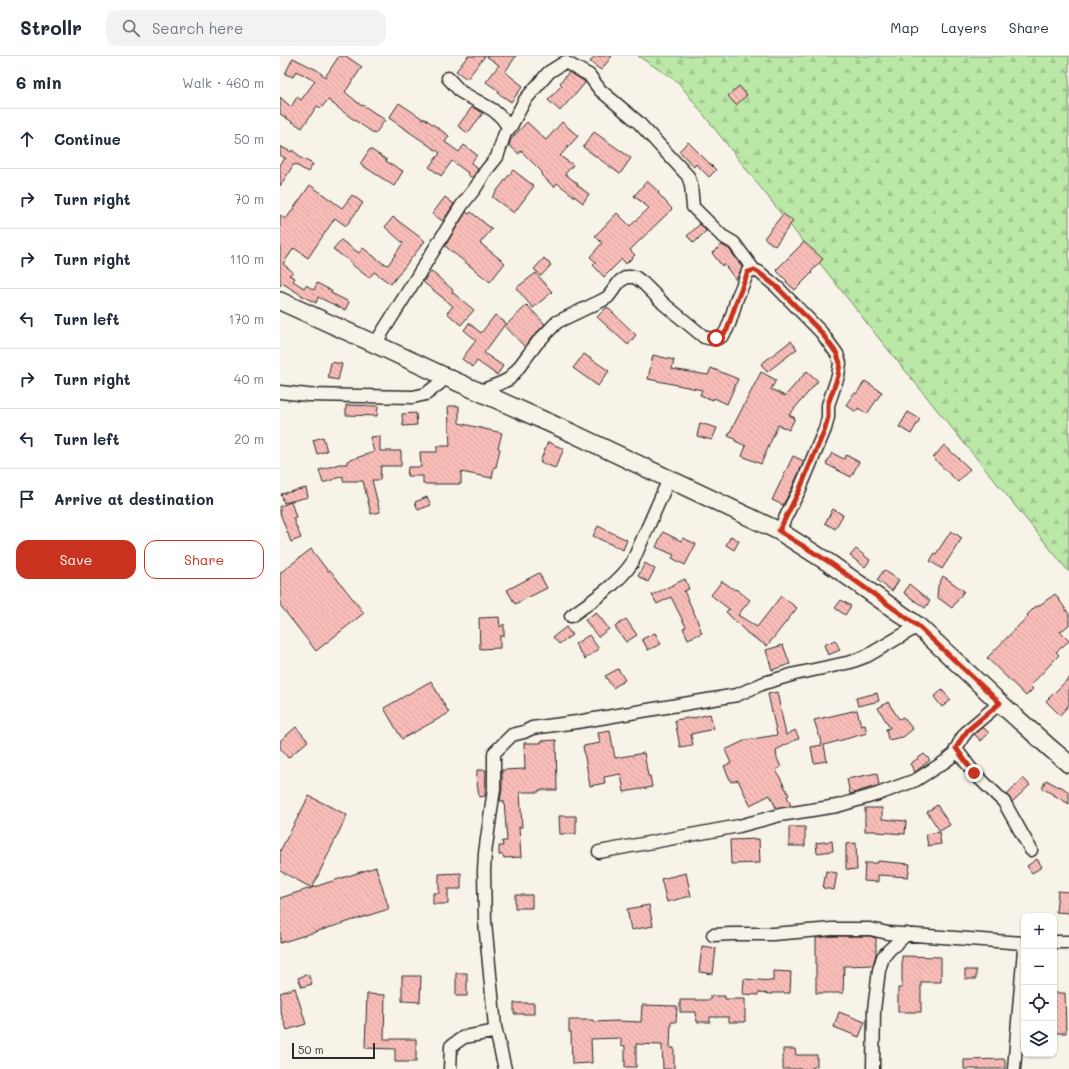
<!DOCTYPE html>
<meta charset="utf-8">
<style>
body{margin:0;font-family:Mali,sans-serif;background:#f2f2f3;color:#1f2937}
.controls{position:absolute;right:12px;bottom:12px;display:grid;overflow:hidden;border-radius:8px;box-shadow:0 1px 3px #0004}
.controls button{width:36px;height:36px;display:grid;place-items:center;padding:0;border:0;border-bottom:1px solid #e0e1e3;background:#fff;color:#1f2937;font:20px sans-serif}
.scale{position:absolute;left:12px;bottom:10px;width:83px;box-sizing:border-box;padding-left:4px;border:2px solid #2b2b2b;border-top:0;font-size:11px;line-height:14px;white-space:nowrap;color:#2b2b2b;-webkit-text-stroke:3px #f7f3e8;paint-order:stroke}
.stop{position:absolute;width:12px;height:12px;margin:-9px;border:3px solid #c8321e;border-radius:50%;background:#fff}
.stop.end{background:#c8321e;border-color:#fff;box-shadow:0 1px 4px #0008}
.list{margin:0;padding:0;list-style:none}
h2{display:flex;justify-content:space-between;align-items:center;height:52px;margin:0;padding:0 16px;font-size:17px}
h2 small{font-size:13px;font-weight:400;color:#747a83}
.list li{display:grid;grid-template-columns:26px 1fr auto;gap:12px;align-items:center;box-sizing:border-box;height:60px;padding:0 16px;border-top:1px solid #e0e1e3}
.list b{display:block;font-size:15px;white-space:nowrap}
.list em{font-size:13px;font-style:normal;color:#747a83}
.actions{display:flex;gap:8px;padding:12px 16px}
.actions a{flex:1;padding:9px 0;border:1px solid #c8321e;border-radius:12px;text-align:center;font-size:14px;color:#c8321e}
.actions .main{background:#c8321e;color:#fff}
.icon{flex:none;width:22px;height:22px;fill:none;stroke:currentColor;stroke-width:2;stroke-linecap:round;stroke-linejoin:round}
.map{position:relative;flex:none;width:789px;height:1013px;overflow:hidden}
header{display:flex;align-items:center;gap:24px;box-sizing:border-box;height:56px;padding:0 20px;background:#fff;border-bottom:1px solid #e0e1e3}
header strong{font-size:19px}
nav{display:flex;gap:22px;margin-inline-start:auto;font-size:14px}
.search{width:280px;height:36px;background:#f2f2f3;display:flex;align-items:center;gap:10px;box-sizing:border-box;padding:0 14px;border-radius:12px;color:#747a83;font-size:15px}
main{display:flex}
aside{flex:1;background:#fff}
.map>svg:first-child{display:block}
</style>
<header>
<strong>Strollr</strong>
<div class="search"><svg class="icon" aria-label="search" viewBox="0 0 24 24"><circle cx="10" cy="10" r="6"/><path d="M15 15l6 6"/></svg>Search here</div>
<nav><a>Map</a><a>Layers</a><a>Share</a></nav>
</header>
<main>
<aside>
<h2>6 min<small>Walk · 460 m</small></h2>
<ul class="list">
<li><svg class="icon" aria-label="ahead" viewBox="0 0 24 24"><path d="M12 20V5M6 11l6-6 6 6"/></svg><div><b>Continue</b></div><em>50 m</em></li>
<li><svg class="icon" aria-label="right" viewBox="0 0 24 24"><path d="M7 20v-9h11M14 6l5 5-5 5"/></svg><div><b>Turn right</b></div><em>70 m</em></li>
<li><svg class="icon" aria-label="right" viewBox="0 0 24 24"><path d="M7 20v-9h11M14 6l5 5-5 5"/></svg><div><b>Turn right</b></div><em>110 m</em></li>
<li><svg class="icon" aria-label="left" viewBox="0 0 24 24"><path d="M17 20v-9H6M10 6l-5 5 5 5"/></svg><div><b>Turn left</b></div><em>170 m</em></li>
<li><svg class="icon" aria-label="right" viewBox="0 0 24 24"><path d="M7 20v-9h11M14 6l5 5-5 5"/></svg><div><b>Turn right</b></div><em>40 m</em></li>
<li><svg class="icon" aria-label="left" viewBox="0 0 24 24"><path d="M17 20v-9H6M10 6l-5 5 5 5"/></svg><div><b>Turn left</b></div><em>20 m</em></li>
<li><svg class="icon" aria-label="arrive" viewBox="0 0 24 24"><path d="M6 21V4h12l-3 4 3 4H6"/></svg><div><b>Arrive at destination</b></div></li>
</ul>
<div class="actions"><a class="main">Save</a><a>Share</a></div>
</aside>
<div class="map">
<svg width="789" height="1013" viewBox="0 0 789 1013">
<defs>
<pattern id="forest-firs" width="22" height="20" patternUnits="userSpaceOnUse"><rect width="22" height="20" fill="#bbe8a7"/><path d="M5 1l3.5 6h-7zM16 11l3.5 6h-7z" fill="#a1c790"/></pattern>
<pattern id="building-back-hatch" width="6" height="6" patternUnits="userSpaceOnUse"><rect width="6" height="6" fill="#f9bdb8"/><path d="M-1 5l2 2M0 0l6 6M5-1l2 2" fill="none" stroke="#d6a39e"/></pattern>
</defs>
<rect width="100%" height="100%" fill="#f7f3e8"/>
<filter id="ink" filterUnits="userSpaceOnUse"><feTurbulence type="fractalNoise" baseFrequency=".025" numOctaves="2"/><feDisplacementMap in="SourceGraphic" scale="8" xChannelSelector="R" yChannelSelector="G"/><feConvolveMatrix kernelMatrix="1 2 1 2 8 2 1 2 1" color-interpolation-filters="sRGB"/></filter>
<g filter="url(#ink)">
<path fill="url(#forest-firs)" stroke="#738a69" d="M358,0H789V516L597,280L398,26Z"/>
<path fill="url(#building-back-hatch)" stroke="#2b2b2b" d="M59,0H66L82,11L65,36L82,50L83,49L105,64L95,78L70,61L48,44L41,52L37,50L22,72L0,58V41L11,51L17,41L21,44L35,25L16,15L13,21L5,18L13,2L37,14L45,21Z
M188,0H205L187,23L176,15Z
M206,0H236L225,16L243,30L231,46L218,37L219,35L206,26L219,9Z
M315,0H332L321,14L310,6Z
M289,16L304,25L305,27L295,39H294L280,55L268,44L282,29L280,27Z
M459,30L467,39L456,49L448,40Z
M119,47L143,63L144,62L169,80L165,86L179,96L184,89L197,99L191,107L198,113L192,122L187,118L188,117L172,105L161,120L149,111L160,97L109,62Z
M192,51L203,57L188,77L178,70Z
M247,66L266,84L282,66L298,80L280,100L293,109L285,118L298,128L297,129L309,138L303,147L277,127L274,131L261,119L262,116L241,95L239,98L229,89L231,83Z
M314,76L351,102L340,118L303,91Z
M408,86L436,114L429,121L416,108L414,111L399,95Z
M0,90L11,96L12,94L20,100L19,101L33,108L28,116L14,108L0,130V109L5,102L6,103L0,99Z
M90,93L107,104L106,105L123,115L114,130L80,108Z
M233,114L254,130L234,157L212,141Z
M367,125L379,136L378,137L392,153L350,194L355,199L346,208L342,203L324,221L313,209L316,206L310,201L322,187L315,180L337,157L350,170L369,152L354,140Z
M30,129L62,152L72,139L83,147L66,170L55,162L28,202L14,192L3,208L13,216L9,219L15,222L13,225L24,232L26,229L34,234L37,227L52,235L51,237L69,246L65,254L38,241L36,247L26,242L2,227L0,230V159L6,163Z
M165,141L174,148L163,165L152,158Z
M186,156L189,158L191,156L212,173L200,187L225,207L210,226L165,190Z
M503,158L513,165L495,190L484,182Z
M113,161L145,185L111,228L94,216L89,222L71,208L72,207L53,193L61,184L79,197L83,192L104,208V207L108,209L123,187L105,171Z
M420,168L426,175L414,187L407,180Z
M524,186L543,203L531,216L532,217L515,234L506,226L507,225L496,214Z
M442,189L449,193L462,211L456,224L444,208L442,210L432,197Z
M264,202L271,209L261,220L254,213Z
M151,215L173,234L172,236L194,254L181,269L167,257L173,250L143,226Z
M256,217L272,236L253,252L236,232Z
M247,249L265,268L244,290L225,270Z
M327,251L356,279L348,289L317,261Z
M215,259L226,267L204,297L223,310L217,319L197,305L193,311L182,303L196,284L184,274L189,267L201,277Z
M511,285L517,293L487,316L481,308Z
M304,298L329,315L318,330L293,312Z
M373,299L394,304L392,313L428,319L431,312L458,323L447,348L434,342L433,344L420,339L422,334L368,323Z
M51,306L62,308L58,324L48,322Z
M527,315L538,325L509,359L515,362L509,374L498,369L481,408L462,400L466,390L455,385V383L448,380L481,316L496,324L491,333L505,340Z
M585,325L602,336L587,358L578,352L576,356L566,349L574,337L576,338Z
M66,349L98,350L97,360L66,359Z
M168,350H179V367L222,377L218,392L220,393L216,411H214L212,422L181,416V428H143V420H127L128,411H141L140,396H157V390H170Z
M628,356L640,363L631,378L619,371Z
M136,357L137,369L123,370L122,358Z
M420,367L437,372L432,384L417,380Z
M100,380V395H121V410H101L100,424H92L100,456L91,458L83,425H63V420L43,427L39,414L59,408H67V405L94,396L90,381Z
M43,381L47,395L37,398L33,384Z
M268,386L284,393L275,412L260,406Z
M664,389L690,413L678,426L653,402Z
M552,397L564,403L566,399L579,406L571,421L546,408Z
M513,400L524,405L512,432L503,449L492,444Z
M26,432L28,441L4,447L1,438Z
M147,441L151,449L138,454L135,446Z
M11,446L16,461L13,462L21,482L11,486L0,457V450Z
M553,453L563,459L555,473L545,467Z
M318,470L347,484L343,494L313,480Z
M671,475L682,482L662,513L650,505L655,497L656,498Z
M383,476L401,485L403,482L416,488L405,509L392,502L394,499L376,491Z
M451,480L459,485L454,494L446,489Z
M31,493L48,515L50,514L84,557L36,595L0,549V517Z
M576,493L590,504L585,511L570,500Z
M365,507L375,513L368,526L358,520Z
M604,514L619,524L612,535L597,524Z
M259,517L267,532L235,548L227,534Z
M663,520L684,535L672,552L657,541L658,530Z
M405,523L409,533L404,535L416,561L422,577L408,583L403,572L406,571L391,541L377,548L372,539Z
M442,525L455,534L456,533L470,544L458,559L477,571L501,540L517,552L487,590L467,577L446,556L449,553L450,554L431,539Z
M629,528L650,545L645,552L624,537Z
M775,538L789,558V569L780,576L789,585L776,596L779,599L750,630L753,633L746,640L707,602L748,560L747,559L756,550L757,551Z
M561,544L571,550L565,559L555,552Z
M316,556L329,573L318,581L305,564Z
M219,561L220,571L224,568V580H220V592L200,593L199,562Z
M346,563L357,579L346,586L335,571Z
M286,571L292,579L279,588L273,581Z
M375,577L381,588L368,594L362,583Z
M309,579L319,593L305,603L295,588Z
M555,584L560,594L548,599L544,589Z
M503,589L510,608L492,614L486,594Z
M338,613L345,624L333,632L325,620Z
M789,622V649L780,659L766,645Z
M151,625L169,657L122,683L104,652Z
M662,634L671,644L662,651L654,641Z
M497,636L506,679L515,674L519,682L496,694L497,702L501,711L496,714L509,739L507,740L511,750L496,752L490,739L470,749L458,724L451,726L444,710L451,707L445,694L466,684L497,679L488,638Z
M597,637L599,645L578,650L576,642Z
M608,646L619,663L623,661L633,673L623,681L608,684L606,673L610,672L598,652Z
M577,654L581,670L585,669L587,677L544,689L547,705L534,707L531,691L542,689L534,664Z
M430,658L434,673L411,678L413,689L400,691L395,664L408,662L409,663Z
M16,671L28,685L8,702L0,692V685Z
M703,671L709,677L701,685L694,678Z
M330,675L335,702L364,697L368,720H370L372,731L344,736L341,718L324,721L325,727L310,730L303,690L320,687L318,677Z
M276,684L277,734H259V736H240L242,771H239L241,801L224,802L223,799H219V790H223L222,785H227L224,745H220L222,733V714L245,713L244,687H261V685Z
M644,698L650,704L635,716L630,708Z
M197,714H206L205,740L199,741L196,719H197Z
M597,717L599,729L570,738L567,723Z
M743,722L750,729L732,746L727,739Z
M766,724L779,731L780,730L789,736V748L762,732Z
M29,740L67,759L32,832L0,815V795Z
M657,749L670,769L660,775L647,756Z
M585,752H602V763L626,765L625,778L596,776V775H585Z
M279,760H296V778H280Z
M509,771H525V790H509Z
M659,776L661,788L648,790L646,778Z
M479,783L480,807L451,808L450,784Z
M552,785L553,795L537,797L536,787Z
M576,787L577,814L566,813V788Z
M757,803L762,811L752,817L747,810Z
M598,805L630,808L628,821L598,819V826L584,825L585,807H598Z
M96,811L109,853L0,887V842Z
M546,815L557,817L554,834L543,832Z
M181,817V833H168V848H153V837H159V818Z
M406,817L411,840L387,846L381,823Z
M778,835L789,836V857L776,856Z
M235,839H252V852H235Z
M369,849L373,870L351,874L347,853Z
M552,880H589L596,882V898L593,909L564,910L563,937H536V882Z
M422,890L436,892L433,918L419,916Z
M622,900L661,901V926H641V956H618V932H622Z
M685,914H696V923H685Z
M493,915L511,916L510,937H492V938L478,937V939L463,938L464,923L493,925Z
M176,917H187V940H176Z
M28,918L32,928L22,931L18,922Z
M122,920H141L140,946L122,945Z
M15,932L26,968L7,974L0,954V937Z
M774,937H785L786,977H774Z
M87,938L105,939L104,983H136V1006H115V993L85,992Z
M430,940H445V943H465V966H449V961H430V966H417L416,956H400V944H430Z
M234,947H254V958H234Z
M362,949L397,950L396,966H391L390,992H394V1013H383L382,989L356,988V1011H345V990L341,989V982L311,983L312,1007L292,1008L291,976H289V964H313V966L337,965L361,966Z
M559,956L585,966L579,981L554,971Z
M503,993H515L516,999H537V1010L533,1011V1013H503Z
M725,1003V1013H684V1004Z"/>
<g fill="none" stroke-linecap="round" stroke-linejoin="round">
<defs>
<path id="street" d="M168,22L181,36L213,54L222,62L229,72
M95,288L182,149L196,131L205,116L217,101L225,77L231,70L245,44L269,16L285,6L309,19L320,34L358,66L408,120L411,129L413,151L442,180L454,187L474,214L479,216L497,231L541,276L557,298L560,307L558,320L548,349V361L545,373L519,435L511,450L499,475
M0,336L28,339L133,341L146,338L160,327L166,321
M198,336L221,327L229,323L236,315L257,287L277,266L321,245L328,241L340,225L347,221H355L363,227L384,248L424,281C430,283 437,284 442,280C449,275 454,251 457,242C461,233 465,224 468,215L474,214
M291,560C313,544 337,529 352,507L389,423
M676,693L694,717L724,746L751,794
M319,796L459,770L500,759L557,750L598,738L636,724L666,705L673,699L682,682L688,674L720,647
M433,879L451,878H493L552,873H590L608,877L744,887
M774,886H789
M215,971L225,1013
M170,1013L171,990L184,981L212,976L215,971L205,866L204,815L205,797L214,733V697L232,679L244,676L252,672L297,666L457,639L484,627L515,618L571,606L587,600L638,570
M593,1013L594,954L599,914L603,901L609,894L627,878
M734,1013L744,893"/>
<path id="secondary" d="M0,245L95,288L166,321L292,377L499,475L549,507L638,570L720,647L770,692L789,708"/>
</defs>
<use href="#street" stroke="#2b2b2b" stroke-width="15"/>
<use href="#secondary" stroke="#2b2b2b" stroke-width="20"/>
<use href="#street" stroke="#f7f3e8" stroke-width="12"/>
<use href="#secondary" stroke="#f7f3e8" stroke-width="17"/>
</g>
</g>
<g fill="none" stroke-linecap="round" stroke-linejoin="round" filter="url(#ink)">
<path stroke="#c8321e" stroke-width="5" d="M436,282L442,280L447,274L458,241L468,216L474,214L478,216L497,231L541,276L557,298L560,307L558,320L548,348V361L545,373L519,435L499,475L549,506L638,570L720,647L688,674L682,682L676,692L694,717"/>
</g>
</svg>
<div class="controls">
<button>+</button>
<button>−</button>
<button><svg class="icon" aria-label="locate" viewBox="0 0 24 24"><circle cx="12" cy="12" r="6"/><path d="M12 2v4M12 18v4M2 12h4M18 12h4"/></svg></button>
<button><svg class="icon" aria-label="layers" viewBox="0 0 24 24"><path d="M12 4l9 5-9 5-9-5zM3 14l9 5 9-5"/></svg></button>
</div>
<div class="scale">50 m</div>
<div class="stop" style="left:436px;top:282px"></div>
<div class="stop end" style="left:694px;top:717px"></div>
</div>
</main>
